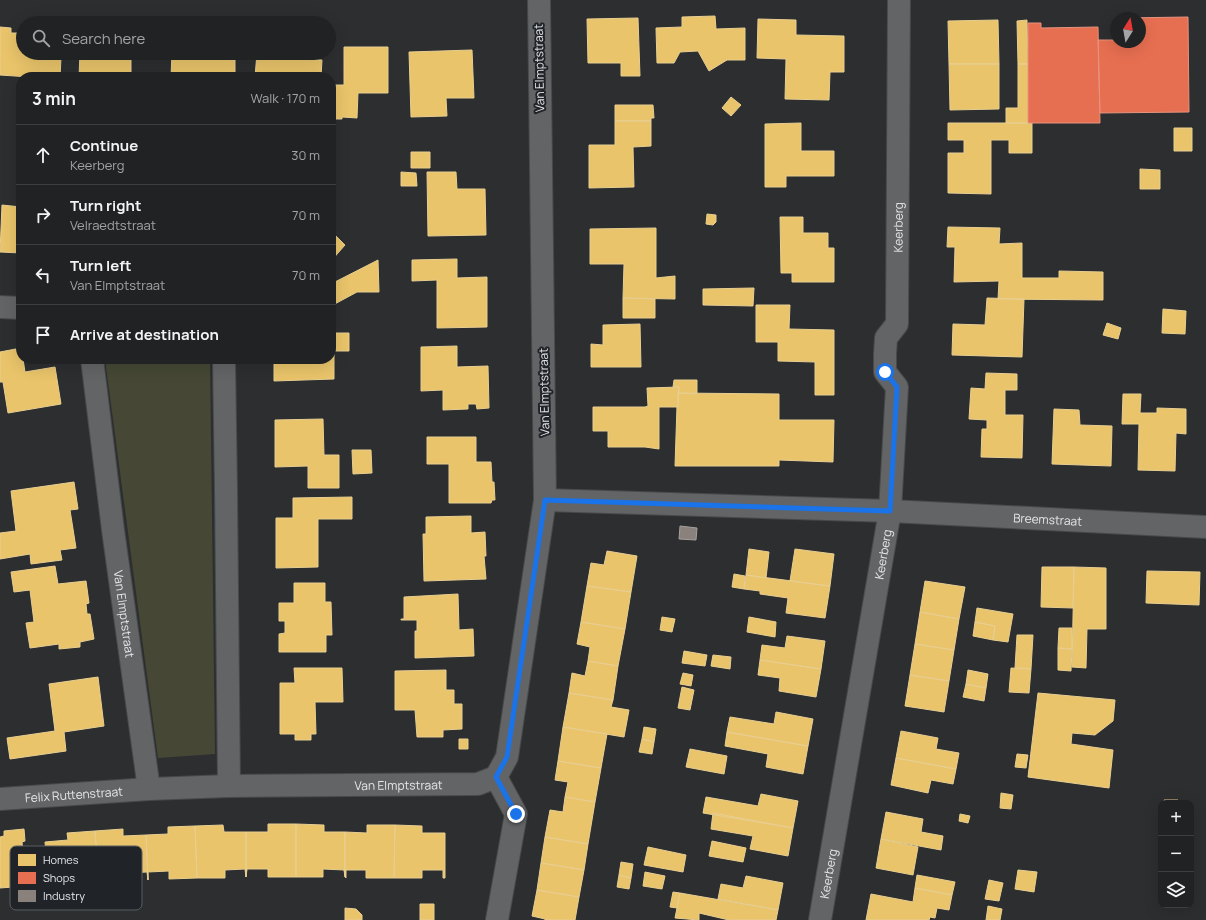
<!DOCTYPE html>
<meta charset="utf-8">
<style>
body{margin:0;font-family:Manrope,sans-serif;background:#2d2f31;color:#f1f3f6}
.controls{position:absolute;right:12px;bottom:12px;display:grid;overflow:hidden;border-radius:8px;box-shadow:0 4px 16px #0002}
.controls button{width:36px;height:36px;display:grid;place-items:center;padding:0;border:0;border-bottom:1px solid #3e3f41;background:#212224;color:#f1f3f6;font:20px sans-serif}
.compass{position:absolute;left:1110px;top:12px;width:36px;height:36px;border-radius:50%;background:#212224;box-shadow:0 4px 16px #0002;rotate:11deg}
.stop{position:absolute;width:12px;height:12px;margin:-9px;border:3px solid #1a73e8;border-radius:50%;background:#fff}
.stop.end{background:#1a73e8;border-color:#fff;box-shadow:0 1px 4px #0008}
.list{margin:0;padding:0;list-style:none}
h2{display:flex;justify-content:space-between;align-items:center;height:52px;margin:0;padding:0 16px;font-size:17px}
h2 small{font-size:13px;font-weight:400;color:#a2a4a6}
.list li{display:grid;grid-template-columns:26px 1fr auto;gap:12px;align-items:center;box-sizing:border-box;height:60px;padding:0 16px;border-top:1px solid #3e3f41}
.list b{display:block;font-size:15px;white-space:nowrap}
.list p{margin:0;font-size:13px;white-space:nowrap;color:#a2a4a6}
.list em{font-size:13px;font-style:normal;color:#a2a4a6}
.icon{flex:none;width:22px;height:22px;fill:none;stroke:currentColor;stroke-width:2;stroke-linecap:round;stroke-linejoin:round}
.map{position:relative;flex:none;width:1206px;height:920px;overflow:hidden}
.search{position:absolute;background:#212224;box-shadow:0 4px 16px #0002;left:16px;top:16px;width:320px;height:44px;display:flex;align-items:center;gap:10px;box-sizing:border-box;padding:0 14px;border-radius:22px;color:#a2a4a6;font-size:15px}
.panel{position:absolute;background:#212224;box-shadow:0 4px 16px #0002;left:16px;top:72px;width:320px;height:292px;border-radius:16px}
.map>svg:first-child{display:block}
</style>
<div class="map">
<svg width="1206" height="920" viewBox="0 0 1206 920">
<rect width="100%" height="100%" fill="#2c2e30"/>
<path fill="#464835" d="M105,359H210L215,754L158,758Z"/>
<path fill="#e9c46a" stroke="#e8ce91" d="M715,16L716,29L745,28V60H727L709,71L698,51L680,52L674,63H657L656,28L682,27V17Z
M638,18L640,76H621V63H588L587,19Z
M758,19L796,20V35L844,36V72H830L829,100L785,99L786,59L757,58Z
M998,20L999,64H949L948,21Z
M1027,20L1028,64H1018L1017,21Z
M0,27L11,28V33H23V53H41V57L61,58L60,77H30L0,75Z
M344,47H388V93H358L357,118L342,117V119H331V85H344Z
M472,50L474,98H446L447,116L411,117L409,52Z
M80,53H131V77H79Z
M172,53H216L215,59L235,60V77H171Z
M257,53H297L296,59L322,60L321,77H255Z
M949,64H999V109L950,110Z
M1018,64H1028V123H1006V108H1018Z
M731,97L741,105L731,116L722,108Z
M615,105H653L654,118H651V121H615Z
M615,121H651V146L633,147L634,187L589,188V145H615Z
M801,123V151H834V176H786V187H765V124Z
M948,123H1032V153H1009V140H991V194L948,193V153H964V140H948Z
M1174,128H1192V151H1174Z
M411,152H430V168H411Z
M1140,169L1160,170V189H1140Z
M401,172L416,173L417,186H401Z
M427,172H456L457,189H485L486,235L428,236Z
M2,205L21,207V253L0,252Z
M707,214L716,215V222L713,225L706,224Z
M780,217H803V233H828V248H834V282H792V273H781Z
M948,227L1000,228L999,244L1022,243V278H1059V271L1103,272V300L998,299L999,281L954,282L955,247H947Z
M656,228V278L675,276V299L623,298L624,264H590V229Z
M331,231L345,245L331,261Z
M457,259V278L487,277V327L437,328V280L412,281V260Z
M378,260L379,292H357L331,306V284Z
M754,288L753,306L703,305V289Z
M623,298L655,299V318H623Z
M987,298L1024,299L1022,357L952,355L953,324L985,325Z
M756,305H790L789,329L834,330V395H815V362L778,361V342H756Z
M1163,309L1186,311L1185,334L1162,333Z
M1107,323L1121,328L1118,339L1103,335Z
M640,324L641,367H591V344L603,345V325Z
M331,333H349V351H334V379L274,381V359H331Z
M457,346V367L488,366L489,408L477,409L476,404H468V409L443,410V390L421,391V347Z
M21,348V359H23L25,372L55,367L61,404L8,413L3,382H0V352Z
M986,373L1017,374V390H1005V415H1023L1022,458L981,457L982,429H987V420L969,419L971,388L985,389Z
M674,380H697V394L678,393L679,387H673Z
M679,387L678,407H659V449L645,447H608V431H593V407H645L648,406L647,388Z
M678,393L779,394V420H834L833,462L779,460V466H675L677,406L678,407Z
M1123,394H1141L1140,413H1157V408L1186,409V434L1176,433L1175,471L1138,470L1139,424H1122Z
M1054,409L1079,410L1080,425L1112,426L1111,466L1052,464Z
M323,419L324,455H339V488H308V466L275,467V420Z
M427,437H476V462H491L492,482H494L495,500H492L491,503H449V464H427Z
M352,450H371L372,473L353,474Z
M74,482L78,509L70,510L76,548L60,550L62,560L31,564L30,554L0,559V533L16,531L11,491Z
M352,497V519H318V567L276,568V518H293V498Z
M471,516V533L485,532L486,556H484L486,579L424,581L423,534H426V517Z
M749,549L769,552L766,578L746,575Z
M795,549L834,554L830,586L790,581Z
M607,551L637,556L631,592L587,586L591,563L604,565Z
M55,566L58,584L86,581L89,603L86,604L87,614H90L94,639L80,642V647L59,649V644L30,648L26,623L34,622L30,590L14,592L11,572Z
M1042,567H1074L1073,608L1041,607Z
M1074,567L1106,568V629H1087L1086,668L1072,667Z
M1147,571L1200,572L1199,605L1146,603Z
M734,574L745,576L744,589L732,587Z
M746,575L830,586L825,618L786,613L788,598L760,594V591L744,589Z
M925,581L965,587L959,619L920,612Z
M294,583H325V602H331L332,635H326V652H279V634L285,633V621H279V603H294Z
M587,586L631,592L625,629L581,622Z
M458,594L459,630L473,629L474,656L415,658V631H417V620H401V619H404V597Z
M977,608L1013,614L1008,642L993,640L995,626L975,622Z
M920,612L959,619L954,650L915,644Z
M662,617L675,619L672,632L660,630Z
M749,617L776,622L775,637L747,632Z
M581,622L625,629L618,666L588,661L590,647L577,644Z
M975,622L995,626L993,640L973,636Z
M1059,628H1072V649L1058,648Z
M1017,635H1033L1031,669L1015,668Z
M787,636L825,641L821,669L760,660L762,645L785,648Z
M915,644L954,650L949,681L910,675Z
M1058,648L1072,649L1071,671L1058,670Z
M684,651L707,655L705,666L682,663Z
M713,655L731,657L730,669L711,666Z
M760,660L821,669L816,697L779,691L780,678L758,675Z
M588,661L618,666L613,700L569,693L572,673L585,676Z
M294,668H342L343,702H315L316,734H311V740H295V734H280V683H295Z
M1011,668L1031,669L1029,693L1009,692Z
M446,670V690H454V704H462V729L443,730V737H417L415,710H395V671Z
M968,670L988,674L986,688L966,684Z
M683,673L693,675L691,686L680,684Z
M910,675L949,681L944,712L905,706Z
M98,677L104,726L64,732L66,751L10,759L7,738L55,731L49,684Z
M966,684L986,688L984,701L963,697Z
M682,687L694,690L690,710L678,708Z
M569,693L613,700L611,707L629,710L624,737L563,727Z
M1038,693L1115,700L1113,721L1095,735L1072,733L1071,744L1113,750L1109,788L1028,777Z
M776,712L813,719L808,746L727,732L730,717L774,724Z
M563,727L607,734L601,768L558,761Z
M644,727L656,729L654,742L642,739Z
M901,731L938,738L936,749L959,753L956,769L896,758Z
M727,732L808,746L803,774L766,767L768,754L725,746Z
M459,739H468V749H459Z
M642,739L654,742L652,754L639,752Z
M690,749L727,756L724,774L686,767Z
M1017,754L1028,755L1026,768L1015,767Z
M896,758L956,769L953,784L931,780L928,793L891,785Z
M558,761L601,768L595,802L565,797L568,782L555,780Z
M1001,793L1013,795L1011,809L1000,808Z
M761,794L798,801L793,828L703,813L706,797L758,806Z
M565,797L595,802L588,844L545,837L550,810L563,812Z
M1164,800H1178V803H1164Z
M886,812L923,819L921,832L943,836L941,850L881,839Z
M713,813L793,828L788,856L750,849L753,836L711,829Z
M960,814L970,816L968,823L959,821Z
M268,824H296V877H268V869H247L246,877V832H268Z
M296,824L324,825V832H345V877L344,870L323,869V877H296Z
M223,825L224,832H246V877L245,869L225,870V878H197L195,826Z
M367,825H395L394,878H366V870H346V878L345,877V832L367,833Z
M395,825L422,826V833H445V878H443V870H422V878H394Z
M195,826L197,878L169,879V871L148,872V880L146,835L168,834V827Z
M24,829L25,841L22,842L26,886L0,888V837L4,836V831Z
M123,829V836L146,835L148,880L147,872L126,873V881L99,883L95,831Z
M95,831L99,883L71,885L70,877L48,879L45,842L68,840L67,833Z
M545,837L588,844L584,870L541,863Z
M881,839L918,847L913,875L876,868Z
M712,841L746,848L743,862L709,856Z
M648,847L686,855L683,872L644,865Z
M621,862L633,864L631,878L619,875Z
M541,863L584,870L579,897L537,890Z
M1018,870L1037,872L1034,892L1015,889Z
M645,872L665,876L662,889L643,886Z
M619,875L631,878L629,889L617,887Z
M917,875L955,882L952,895L915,888Z
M746,876L783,883L778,910L718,899L721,884L743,888Z
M989,880L1003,883L999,901L985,899Z
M915,888L952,895L949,910L937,908L935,918L930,917L929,920H866L871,894L913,902Z
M537,890L579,897L575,920H545V919L532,916Z
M673,892L680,893L677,908L670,907Z
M680,893L778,910L776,920H729L699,913V920L675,918Z
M420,904H434V920H420Z
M988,906L1002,909L1000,920H986Z
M345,908L356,909L362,915V920H345Z"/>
<path fill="#e76f51" stroke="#e6937f" d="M1188,17L1189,112L1100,113L1098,40H1116V42H1140V18H1121Z
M1028,23H1041V28L1098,27L1100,123H1028Z"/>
<path fill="#8a817c" stroke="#a5a09d" d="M680,526L697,528L696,540L679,539Z"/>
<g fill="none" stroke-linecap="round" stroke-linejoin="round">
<defs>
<g id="street">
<path d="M0,307L21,308"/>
<path id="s1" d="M92,359L113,530L149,789"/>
<path d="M224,359L226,490L229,786"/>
<path id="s2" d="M545,500L890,511L1206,527"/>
<path d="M496,777L516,814L497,920"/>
<path id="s3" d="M0,799L149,789L229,786L478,784L496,777L507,757L545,500L539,0"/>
<path id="s4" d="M820,920L890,511L897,387L885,372V354L886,338L897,324L899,0"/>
</g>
</defs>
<use href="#street" stroke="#47494a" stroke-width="24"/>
<use href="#street" stroke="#626466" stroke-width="22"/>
</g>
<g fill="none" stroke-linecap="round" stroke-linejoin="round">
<path stroke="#1a73e8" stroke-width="5" d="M516,814L496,777L507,757L545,500L890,511L897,387L885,372"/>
</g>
<g text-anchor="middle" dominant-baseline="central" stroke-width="4" stroke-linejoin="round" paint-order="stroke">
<g font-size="12" fill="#e5e7eb" stroke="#202328">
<text transform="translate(539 68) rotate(-91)">Van Elmptstraat</text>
<text stroke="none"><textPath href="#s4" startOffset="707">Keerberg</textPath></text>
<text transform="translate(544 392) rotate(-91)">Van Elmptstraat</text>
<text stroke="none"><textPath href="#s2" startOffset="503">Breemstraat</textPath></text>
<text stroke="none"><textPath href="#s4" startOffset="371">Keerberg</textPath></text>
<text stroke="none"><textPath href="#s1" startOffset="257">Van Elmptstraat</textPath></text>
<text stroke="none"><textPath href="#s3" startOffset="399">Van Elmptstraat</textPath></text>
<text stroke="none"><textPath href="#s3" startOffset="74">Felix Ruttenstraat</textPath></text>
<text stroke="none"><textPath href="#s4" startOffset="47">Keerberg</textPath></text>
</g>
</g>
<rect x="10" y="846" width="132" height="64" rx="6" fill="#202328" stroke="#5b5e62" stroke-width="1"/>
<rect x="18" y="854" width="18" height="12" fill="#e9c46a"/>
<rect x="18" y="872" width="18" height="12" fill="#e76f51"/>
<rect x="18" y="890" width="18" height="12" fill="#8a817c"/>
<g font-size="11" fill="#e5e7eb">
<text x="43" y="864">Homes</text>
<text x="43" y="882">Shops</text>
<text x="43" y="900">Industry</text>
</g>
</svg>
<div class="controls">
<button>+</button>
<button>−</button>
<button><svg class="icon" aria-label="layers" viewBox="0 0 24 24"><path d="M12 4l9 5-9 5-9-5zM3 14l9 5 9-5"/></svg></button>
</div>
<svg class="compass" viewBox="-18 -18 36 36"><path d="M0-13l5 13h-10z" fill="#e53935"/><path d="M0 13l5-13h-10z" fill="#a2a4a6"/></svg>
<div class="stop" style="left:885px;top:372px"></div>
<div class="stop end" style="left:516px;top:814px"></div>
<div class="search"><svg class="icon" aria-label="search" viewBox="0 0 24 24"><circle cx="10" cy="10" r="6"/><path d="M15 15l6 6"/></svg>Search here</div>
<section class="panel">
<h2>3 min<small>Walk · 170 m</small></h2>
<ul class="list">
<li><svg class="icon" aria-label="ahead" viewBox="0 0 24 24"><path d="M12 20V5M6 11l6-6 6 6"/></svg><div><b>Continue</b><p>Keerberg</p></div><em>30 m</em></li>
<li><svg class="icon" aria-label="right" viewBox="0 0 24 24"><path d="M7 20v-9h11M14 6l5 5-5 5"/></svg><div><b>Turn right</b><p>Velraedtstraat</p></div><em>70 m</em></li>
<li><svg class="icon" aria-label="left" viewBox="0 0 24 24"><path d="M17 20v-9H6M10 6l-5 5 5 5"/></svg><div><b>Turn left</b><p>Van Elmptstraat</p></div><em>70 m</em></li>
<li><svg class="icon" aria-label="arrive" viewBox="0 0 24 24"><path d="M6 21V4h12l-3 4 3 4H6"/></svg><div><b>Arrive at destination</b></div></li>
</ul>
</section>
</div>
